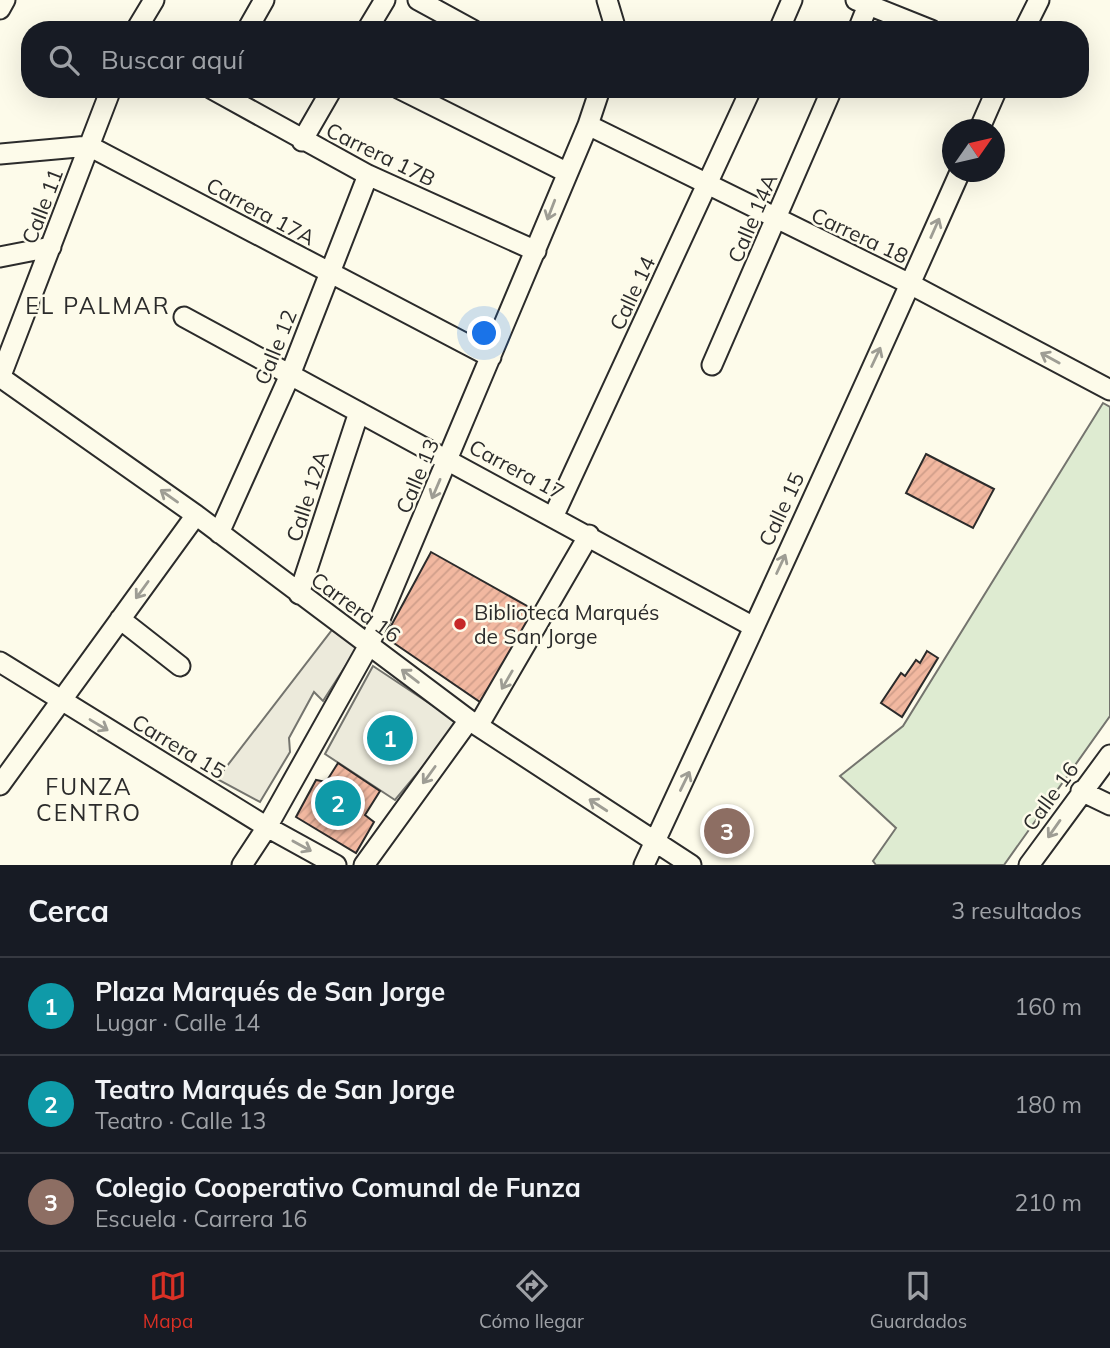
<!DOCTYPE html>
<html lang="es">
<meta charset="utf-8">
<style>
body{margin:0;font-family:Mulish,sans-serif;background:#20242c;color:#f1f3f6}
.compass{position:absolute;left:942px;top:119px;width:63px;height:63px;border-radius:50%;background:#171b24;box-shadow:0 7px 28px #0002;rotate:56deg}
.you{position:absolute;left:485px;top:334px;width:24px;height:24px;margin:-18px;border:5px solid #fff;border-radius:50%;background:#1a73e8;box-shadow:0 0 0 10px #1a73e833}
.badge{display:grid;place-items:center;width:46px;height:46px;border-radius:50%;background:#d93025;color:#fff;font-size:23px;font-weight:700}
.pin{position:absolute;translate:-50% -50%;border:4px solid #fff;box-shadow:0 2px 7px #0006}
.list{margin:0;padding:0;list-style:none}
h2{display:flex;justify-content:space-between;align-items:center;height:91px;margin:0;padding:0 28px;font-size:30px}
h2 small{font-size:23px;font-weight:400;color:#9ea1a6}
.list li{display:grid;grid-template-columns:46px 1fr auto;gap:21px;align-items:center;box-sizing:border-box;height:98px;padding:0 28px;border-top:2px solid #363941}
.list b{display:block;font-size:26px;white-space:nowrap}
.list p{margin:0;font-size:23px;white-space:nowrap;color:#9ea1a6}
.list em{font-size:23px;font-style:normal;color:#9ea1a6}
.icon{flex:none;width:38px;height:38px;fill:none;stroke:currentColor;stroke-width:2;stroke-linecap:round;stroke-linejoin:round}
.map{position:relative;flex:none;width:1110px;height:865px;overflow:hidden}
.search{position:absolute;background:#171b24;box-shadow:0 7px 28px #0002;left:21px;right:21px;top:21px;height:77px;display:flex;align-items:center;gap:18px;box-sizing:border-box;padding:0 24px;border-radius:28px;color:#9ea1a6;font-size:26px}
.sheet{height:385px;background:#171b24}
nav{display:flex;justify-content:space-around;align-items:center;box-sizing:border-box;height:98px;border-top:2px solid #363941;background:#171b24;font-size:19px;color:#9ea1a6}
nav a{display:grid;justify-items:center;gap:4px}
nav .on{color:#d93025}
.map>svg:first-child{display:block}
</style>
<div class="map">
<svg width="1110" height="865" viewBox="0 0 1110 865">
<defs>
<pattern id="building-hatch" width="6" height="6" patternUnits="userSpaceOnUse" patternTransform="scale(1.75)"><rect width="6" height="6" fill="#f2b8a0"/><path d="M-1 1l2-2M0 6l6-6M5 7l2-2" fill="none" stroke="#d09e8a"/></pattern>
</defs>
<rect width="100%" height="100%" fill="#fdfbea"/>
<path fill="#deebd1" stroke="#74746e" stroke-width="2" d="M1103,403L1110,407V716L1004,865H876L873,861L896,828L840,776L903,726Z"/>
<path fill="#eceadb" stroke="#74746e" stroke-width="2" d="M332,630L357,648L323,701L314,692L289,738L290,752L260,802L217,779Z
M373,666L459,723L395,800L325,754Z"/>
<path fill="url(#building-hatch)" stroke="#2b2b2b" stroke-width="2" d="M926,454L994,489L973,528L906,493Z
M431,552L536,611L480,702L385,637Z
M927,651L938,658L902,717L881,703L901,673L905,676L916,660L920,663Z
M338,763L380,791L365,815L374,822L356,853L296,817L316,780L326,782Z"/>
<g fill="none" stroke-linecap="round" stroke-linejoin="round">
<defs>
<path id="minor" d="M418,0L473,30
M607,0L616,30
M856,0L931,30
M0,9L5,0
M136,30L154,0
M247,30L264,0
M367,30L385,0
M779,30L792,0
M858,30L870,0
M1024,30L1039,0
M212,89L368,175L536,251
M400,89L566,172
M588,125L910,284L1110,390
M979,130L997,89
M302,141L332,89
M0,154L89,146L491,357
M0,257L51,247
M184,317L752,626
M712,365L832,89
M0,377L196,515L469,720L691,865
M0,378L111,89
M554,515L751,89
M219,533L290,375L368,175
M299,594L359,412
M120,619L180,666
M0,662L267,827L336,865
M478,726L589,535
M0,785L196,515
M1081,791L1110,805
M242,865L267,827L369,645L588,125L600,89
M364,865L469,720
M644,865C751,635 857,404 960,172
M1029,865L1110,755"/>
</defs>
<use href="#minor" stroke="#2b2b2b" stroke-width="23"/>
<use href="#minor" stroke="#fdfbea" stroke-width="19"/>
</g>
<defs><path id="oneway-shaft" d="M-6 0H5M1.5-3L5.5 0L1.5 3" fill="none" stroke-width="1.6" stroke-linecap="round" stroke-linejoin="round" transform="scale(1.75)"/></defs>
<g stroke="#9e9d94">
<use href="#oneway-shaft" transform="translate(551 210) rotate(111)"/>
<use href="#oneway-shaft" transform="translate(935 228) rotate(-66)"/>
<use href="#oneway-shaft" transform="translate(876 357) rotate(-65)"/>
<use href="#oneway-shaft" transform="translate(1050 358) rotate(-151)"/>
<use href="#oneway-shaft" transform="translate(436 489) rotate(113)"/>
<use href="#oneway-shaft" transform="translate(169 496) rotate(-145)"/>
<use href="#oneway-shaft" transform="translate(781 564) rotate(-65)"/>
<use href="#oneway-shaft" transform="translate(142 590) rotate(126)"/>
<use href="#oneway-shaft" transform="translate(410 676) rotate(-143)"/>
<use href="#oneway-shaft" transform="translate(507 680) rotate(120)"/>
<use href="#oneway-shaft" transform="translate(99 725) rotate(31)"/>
<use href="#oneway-shaft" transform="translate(429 775) rotate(126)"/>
<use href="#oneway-shaft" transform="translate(685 781) rotate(-64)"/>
<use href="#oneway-shaft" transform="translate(598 805) rotate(-147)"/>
<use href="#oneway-shaft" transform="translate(1054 829) rotate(125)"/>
<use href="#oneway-shaft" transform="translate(302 846) rotate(29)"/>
</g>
<circle fill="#c62828" stroke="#fdfbea" stroke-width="2.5" cx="460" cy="624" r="7"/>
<g text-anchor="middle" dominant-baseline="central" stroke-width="5" stroke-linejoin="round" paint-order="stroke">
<g font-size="21" fill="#2b2b2b" stroke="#fdfbea">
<text transform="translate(381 154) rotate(26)">Carrera 17B</text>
<text transform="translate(42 206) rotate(-69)">Calle 11</text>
<text transform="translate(261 211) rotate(28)">Carrera 17A</text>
<text transform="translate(752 218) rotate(-67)">Calle 14A</text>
<text transform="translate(860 235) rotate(25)">Carrera 18</text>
<text transform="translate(632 293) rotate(-65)">Calle 14</text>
<text transform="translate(275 347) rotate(-68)">Calle 12</text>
<text transform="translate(517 469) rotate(28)">Carrera 17</text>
<text transform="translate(417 476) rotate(-67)">Calle 13</text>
<text transform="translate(307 496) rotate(-72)">Calle 12A</text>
<text transform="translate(781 509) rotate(-65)">Calle 15</text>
<text transform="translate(356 607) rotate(36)">Carrera 16</text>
<text transform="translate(179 746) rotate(31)">Carrera 15</text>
<text transform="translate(1050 796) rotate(-54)">Calle 16</text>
</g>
<g font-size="21" fill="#2b2b2b" stroke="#fdfbea" text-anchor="start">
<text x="474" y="612">Biblioteca Marqués<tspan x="474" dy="24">de San Jorge</tspan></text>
</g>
<g font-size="23" letter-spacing="2" fill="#2b2b2b" stroke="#fdfbea">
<text x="98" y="305">EL PALMAR</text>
<text x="89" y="786">FUNZA<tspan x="89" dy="26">CENTRO</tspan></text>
</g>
</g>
</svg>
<svg class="compass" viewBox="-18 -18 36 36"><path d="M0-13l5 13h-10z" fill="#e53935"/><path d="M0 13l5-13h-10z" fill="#9ea1a6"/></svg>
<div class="you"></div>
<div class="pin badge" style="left:390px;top:738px;background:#0f9aa8">1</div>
<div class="pin badge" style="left:338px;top:803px;background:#0f9aa8">2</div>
<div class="pin badge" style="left:727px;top:831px;background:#8d6e63">3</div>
<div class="search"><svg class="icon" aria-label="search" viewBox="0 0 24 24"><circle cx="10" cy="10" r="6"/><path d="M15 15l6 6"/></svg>Buscar aquí</div>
</div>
<section class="sheet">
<h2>Cerca<small>3 resultados</small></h2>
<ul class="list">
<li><span class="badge" style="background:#0f9aa8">1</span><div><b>Plaza Marqués de San Jorge</b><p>Lugar · Calle 14</p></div><em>160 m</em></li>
<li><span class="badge" style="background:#0f9aa8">2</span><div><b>Teatro Marqués de San Jorge</b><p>Teatro · Calle 13</p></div><em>180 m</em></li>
<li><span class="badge" style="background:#8d6e63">3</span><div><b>Colegio Cooperativo Comunal de Funza</b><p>Escuela · Carrera 16</p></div><em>210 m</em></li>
</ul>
</section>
<nav>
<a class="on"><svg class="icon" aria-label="map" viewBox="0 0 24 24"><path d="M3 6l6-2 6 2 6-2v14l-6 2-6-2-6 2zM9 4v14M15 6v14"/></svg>Mapa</a>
<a><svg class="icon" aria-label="directions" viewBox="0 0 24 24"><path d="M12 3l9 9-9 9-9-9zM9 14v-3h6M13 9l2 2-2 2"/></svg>Cómo llegar</a>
<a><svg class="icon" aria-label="saved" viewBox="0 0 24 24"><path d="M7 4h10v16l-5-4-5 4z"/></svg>Guardados</a>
</nav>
